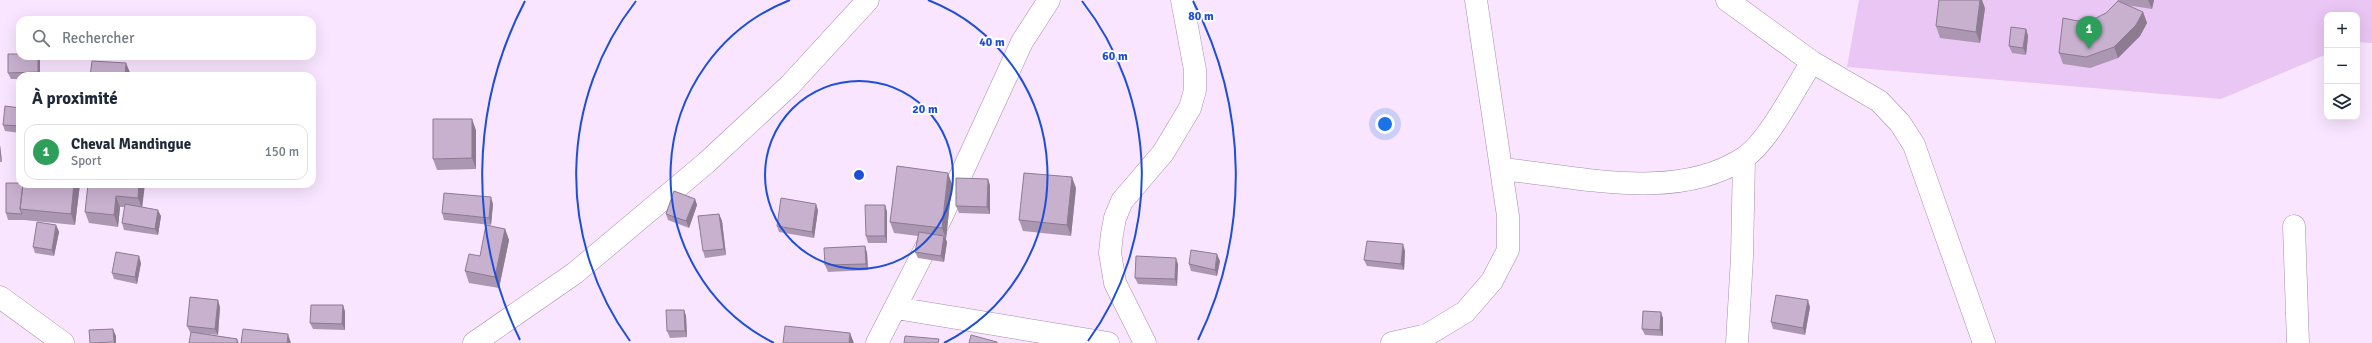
<!DOCTYPE html>
<html lang="fr">
<meta charset="utf-8">
<style>
body{margin:0;font-family:Signika,sans-serif;background:#f2f2f3;color:#1f2937}
.controls{position:absolute;right:12px;top:12px;display:grid;overflow:hidden;border-radius:8px;box-shadow:0 4px 16px #0002}
.controls button{width:36px;height:36px;display:grid;place-items:center;padding:0;border:0;border-bottom:1px solid #e0e1e3;background:#fff;color:#1f2937;font:20px sans-serif}
.you{position:absolute;left:1385px;top:124px;width:14px;height:14px;margin:-10px;border:3px solid #fff;border-radius:50%;background:#1a73e8;box-shadow:0 0 0 6px #1a73e833}
.badge{display:grid;place-items:center;width:26px;height:26px;border-radius:50%;background:#ea580c;color:#fff;font-size:13px;font-weight:700}
.pin{position:absolute;translate:-50% -33px;filter:drop-shadow(0 1px 2px #0008)}
.pin::after{content:'';position:absolute;top:21px;width:14px;height:12px;background:inherit;clip-path:polygon(0 0,100% 0,50% 100%)}
.list{margin:0;padding:0;list-style:none}
h2{display:flex;justify-content:space-between;align-items:center;height:52px;margin:0;padding:0 16px;font-size:17px}
h2 small{font-size:13px;font-weight:400;color:#747a83}
.list li{display:grid;grid-template-columns:26px 1fr auto;gap:12px;align-items:center;box-sizing:border-box;height:56px;margin:0 8px 8px;padding:0 8px;border:1px solid #e0e1e3;border-radius:12px}
.list b{display:block;font-size:15px;white-space:nowrap}
.list p{margin:0;font-size:13px;white-space:nowrap;color:#747a83}
.list em{font-size:13px;font-style:normal;color:#747a83}
.icon{flex:none;width:22px;height:22px;fill:none;stroke:currentColor;stroke-width:2;stroke-linecap:round;stroke-linejoin:round}
.map{position:relative;flex:none;width:2372px;height:343px;overflow:hidden}
.search{position:absolute;background:#fff;box-shadow:0 4px 16px #0002;left:16px;top:16px;width:300px;height:44px;display:flex;align-items:center;gap:10px;box-sizing:border-box;padding:0 14px;border-radius:12px;color:#747a83;font-size:15px}
.panel{position:absolute;background:#fff;box-shadow:0 4px 16px #0002;left:16px;top:72px;width:300px;height:116px;border-radius:12px}
.map>svg:first-child{display:block}
</style>
<div class="map">
<svg width="2372" height="343" viewBox="0 0 2372 343">
<rect width="100%" height="100%" fill="#f9e5ff"/>
<path fill="#e9c6f3" d="M1859,0H2372V43L2357,42V15H2327V54L2221,99L1847,67Z"/>
<g fill="none" stroke-linecap="round" stroke-linejoin="round">
<defs>
<path id="street" d="M1727,0L1812,62L1879,101L1900,123L1914,145L1984,343
M1501,169C1577,176 1675,203 1744,158C1769,141 1795,88 1812,62
M2294,226L2298,343
M0,297L63,343
M896,308L1108,343
M474,343L575,273L706,163L790,85L868,0
M877,343L942,216L1022,42L1049,0
M1145,343L1115,283L1110,253L1112,234L1115,218L1122,201L1163,153L1190,108L1195,90V70L1182,0
M1392,343L1427,335L1465,312L1492,281L1508,250V216L1476,0
M1737,343L1742,257L1744,158"/>
</defs>
<use href="#street" stroke="#a58eac" stroke-width="23"/>
<use href="#street" stroke="#fff" stroke-width="22"/>
</g>
<path fill="#ac97b2" d="M2117,0H2154L2152,9L2126,5L2143,12L2147,23L2140,36L2118,58L2090,68L2063,64L2059,53L2078,21L2096,18L2106,13L2118,1Z
M1985,8L1980,43L1940,38L1936,26Z
M2026,29L2028,36L2026,55L2012,53L2009,46Z
M20,56H38L40,60V76H20V79H11L8,73Z
M20,108V133L5,131L3,125Z
M476,130V169L437,170L433,159Z
M0,145L2,162H0Z
M80,184L75,225L24,220H8L6,213Z
M88,184H144L142,207L161,216L158,235L124,230L122,223L125,207H120L118,227L89,223L85,212Z
M952,184L946,239L947,242L944,262L918,258L915,252L918,236L894,233L890,222Z
M990,185V214L959,213L956,206Z
M1076,188L1071,236L1023,231L1019,220Z
M695,199L697,205L689,228L668,220L666,214Z
M493,204L491,225L444,220L442,213Z
M885,205L887,212V243H868L866,236Z
M818,210L814,238L779,232L777,226Z
M719,214L722,221L726,255L705,258L703,251Z
M56,225L59,232L54,256L35,253L33,247Z
M505,229L509,240L499,288L469,283L465,271L480,256Z
M865,246L867,253L868,270L828,272L825,265Z
M1405,251L1404,270L1367,266L1364,260Z
M1220,261L1217,276L1191,271L1189,264Z
M141,263L137,284L114,279L112,273Z
M1178,264L1177,286L1138,284L1135,278Z
M343,305L345,312V330L313,329L310,323Z
M220,307L218,335L200,333L237,339L239,343H189L191,332H190L187,326Z
M1810,307L1805,335L1773,329L1771,322Z
M684,310L686,316L687,337L670,338L667,331Z
M1663,318V336L1645,335L1642,329Z"/>
<path fill="#8c7b91" d="M1980,0H1982L1985,8L1980,43L1976,32Z
M2148,0H2154L2152,9Z
M2143,12L2147,23L2140,36L2118,58L2114,47Z
M2026,29L2028,36L2026,55L2023,48Z
M38,56L40,60V76H39L38,72Z
M126,63L131,75L130,76H125Z
M472,119L476,130V169L472,158Z
M0,145L2,162L0,155Z
M948,173L952,184L946,239L942,228Z
M1072,177L1076,188L1071,236L1067,225Z
M988,179L990,185V214L987,207Z
M74,184H80L75,225L71,214Z
M139,184H145L142,209L138,198Z
M116,196L120,207L118,227L114,215Z
M491,197L493,204L491,225L489,218Z
M695,199L697,205L689,228L686,221Z
M816,204L818,210L814,238L812,232Z
M885,205L887,212V243L885,236Z
M158,210L161,216L158,235L155,229Z
M719,214L722,221L726,255L724,249Z
M56,225L59,232L54,256L52,250Z
M505,229L509,240L499,288L495,277Z
M944,236L947,242L944,262L941,256Z
M1403,244L1405,251L1404,270L1401,264Z
M865,246L867,253L868,270L866,264Z
M1217,254L1220,261L1217,276L1215,270Z
M139,256L141,263L137,284L135,277Z
M1176,258L1178,264L1177,286L1175,279Z
M218,300L220,307L218,335L215,329Z
M1808,300L1810,307L1805,335L1803,328Z
M343,305L345,312V330L342,324Z
M684,310L686,316L687,337L685,331Z
M1661,312L1663,318V336L1660,330Z
M113,329L116,336V343H114V342Z
M850,333L854,343H849Z
M288,334L291,343H287Z"/>
<path fill="#c8b0cf" stroke="#8c7b91" d="M1939,0H1980L1976,32L1936,26Z
M2118,1L2143,12L2136,25L2114,47L2086,57L2059,53L2063,18L2078,21L2096,18L2106,13Z
M2011,27L2026,29L2023,48L2009,46Z
M8,54H20V56H38V72L8,73Z
M92,61L126,63L125,76H90Z
M5,106L20,108V126L3,125Z
M433,119H472V158L433,159Z
M897,166L948,173L942,228L890,222Z
M1024,173L1072,177L1067,225L1019,220Z
M956,178L988,179L987,207L956,206Z
M6,183H20V184H23L20,209L22,214L6,213Z
M23,184H74L71,214L20,209Z
M88,184H139L138,198L116,196L114,215L85,212Z
M674,191L695,199L686,221L666,214Z
M444,193L491,197L489,218L442,213Z
M781,198L816,204L812,232L777,226Z
M125,204L158,210L155,229L122,223Z
M865,205H885V236H866Z
M719,214L724,249L703,251L698,216Z
M37,222L56,225L52,250L33,247Z
M486,225L505,229L495,277L465,271L469,254L480,256Z
M919,232L944,236L941,256L915,252Z
M1367,241L1403,244L1401,264L1364,260Z
M865,246L866,264L825,265L824,248Z
M1191,250L1217,254L1215,270L1189,264Z
M116,252L139,256L135,277L112,273Z
M1136,256L1176,258L1175,279L1135,278Z
M1776,295L1808,300L1803,328L1771,322Z
M190,297L218,300L215,329L187,326Z
M311,305H343L342,324L310,323Z
M666,310H684L685,331H667Z
M1643,311L1661,312L1660,330L1642,329Z
M785,326L850,333L849,343H783Z
M113,329L114,342L90,343L89,330Z
M243,329L288,334L287,343H241Z
M191,332L237,339V343H189Z
M971,335L997,342V343H969Z
M905,336L939,339L938,343H904Z"/>
<g fill="none" stroke="#1d4ed8" stroke-width="2">
<circle cx="859" cy="175" r="94"/>
<path d="M774 343A188 188 0 0 1 790 0M928 0A188 188 0 0 1 944 343"/>
<path d="M630 341A283 283 0 0 1 636 1M1082 1A283 283 0 0 1 1088 341"/>
<path d="M520 340A377 377 0 0 1 525 1M1193 1A377 377 0 0 1 1198 340"/>
</g>
<circle cx="859" cy="175" r="6" fill="#1d4ed8" stroke="#fff" stroke-width="2"/>
<g font-size="12" text-anchor="middle" font-weight="bold" fill="#1d4ed8" stroke="#fff" stroke-width="4" stroke-linejoin="round" paint-order="stroke">
<text x="1201" y="20">80 m</text>
<text x="992" y="46">40 m</text>
<text x="1115" y="60">60 m</text>
<text x="925" y="113">20 m</text>
</g>
</svg>
<div class="controls">
<button>+</button>
<button>−</button>
<button><svg class="icon" aria-label="layers" viewBox="0 0 24 24"><path d="M12 4l9 5-9 5-9-5zM3 14l9 5 9-5"/></svg></button>
</div>
<div class="you"></div>
<div class="pin badge" style="left:2089px;top:49px;background:#2e9e5b">1</div>
<div class="search"><svg class="icon" aria-label="search" viewBox="0 0 24 24"><circle cx="10" cy="10" r="6"/><path d="M15 15l6 6"/></svg>Rechercher</div>
<section class="panel">
<h2>À proximité<small></small></h2>
<ul class="list">
<li><span class="badge" style="background:#2e9e5b">1</span><div><b>Cheval Mandingue</b><p>Sport</p></div><em>150 m</em></li>
</ul>
</section>
</div>
